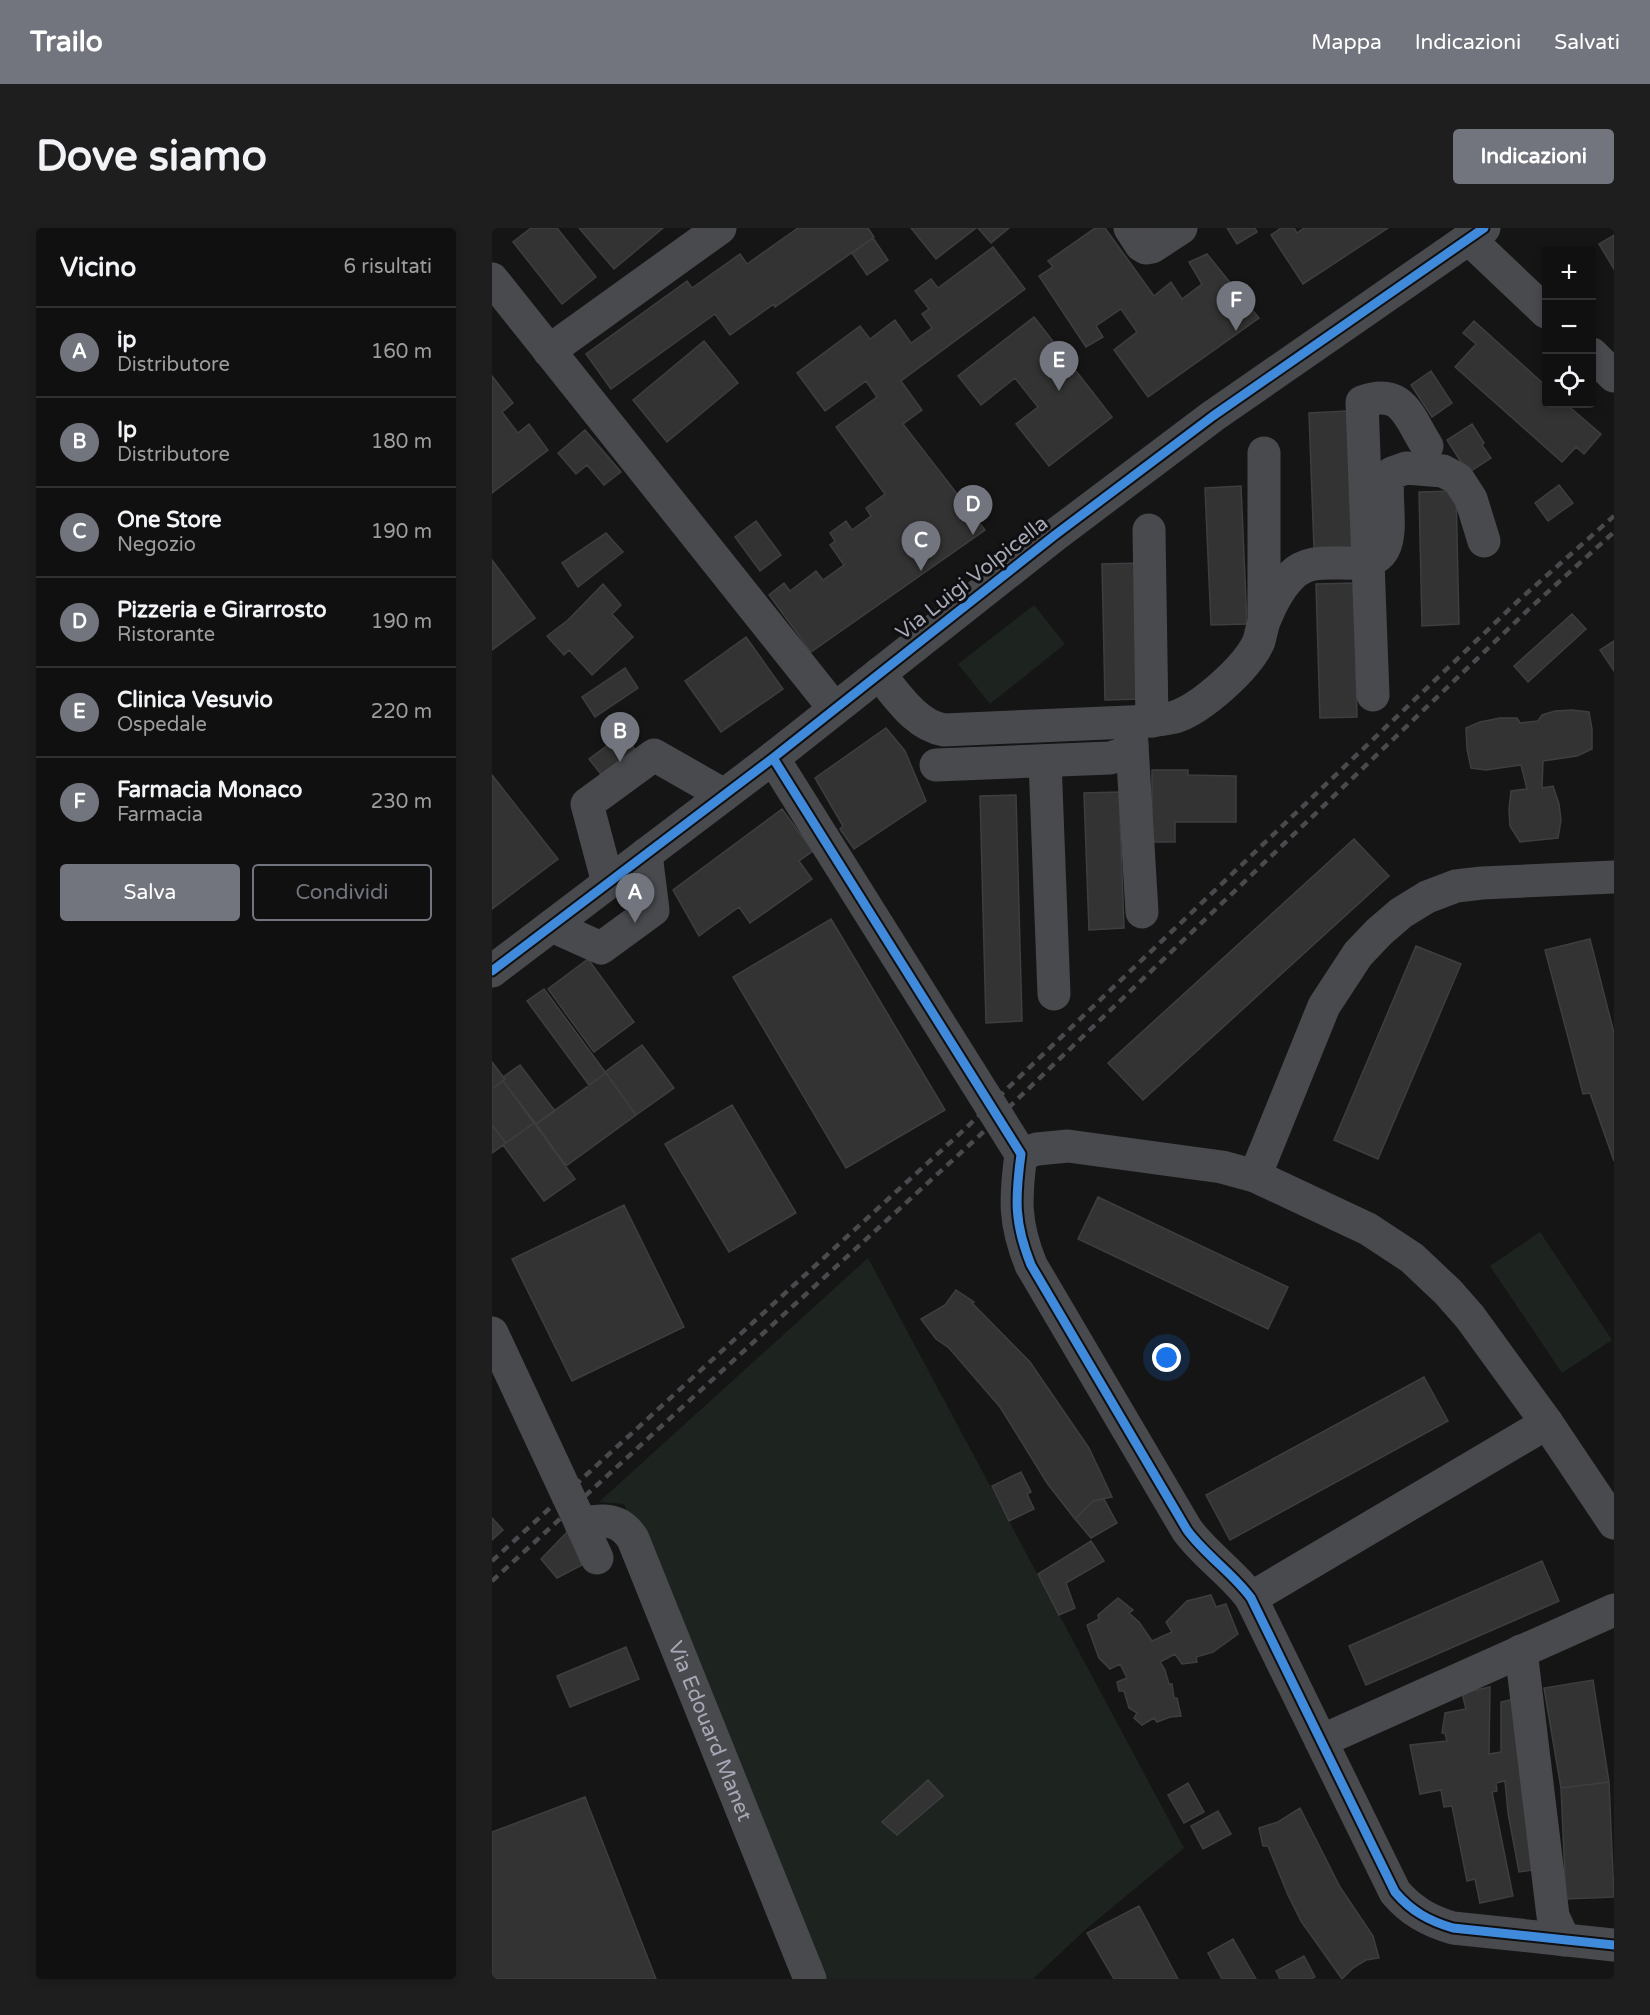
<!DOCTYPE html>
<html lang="it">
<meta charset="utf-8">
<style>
body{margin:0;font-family:"Varela Round",sans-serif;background:#1e1e1e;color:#f1f3f6}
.controls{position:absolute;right:18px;top:18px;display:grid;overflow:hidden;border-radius:6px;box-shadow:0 3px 9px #0003}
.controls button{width:54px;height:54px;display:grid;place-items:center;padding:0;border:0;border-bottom:2px solid #303030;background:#101010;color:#f1f3f6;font:30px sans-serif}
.you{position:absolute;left:675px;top:1130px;width:21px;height:21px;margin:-15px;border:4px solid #fff;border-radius:50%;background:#1a73e8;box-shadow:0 0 0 9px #1a73e833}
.badge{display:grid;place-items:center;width:39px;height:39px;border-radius:50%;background:#73757e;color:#fff;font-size:20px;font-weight:700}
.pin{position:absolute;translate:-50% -50px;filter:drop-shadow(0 2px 3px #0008)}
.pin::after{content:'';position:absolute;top:32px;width:21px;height:18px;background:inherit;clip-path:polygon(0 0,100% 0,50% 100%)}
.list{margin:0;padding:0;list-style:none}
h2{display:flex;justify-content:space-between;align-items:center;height:78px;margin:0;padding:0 24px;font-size:26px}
h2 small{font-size:20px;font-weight:400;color:#9c9d9f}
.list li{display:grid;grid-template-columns:39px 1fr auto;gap:18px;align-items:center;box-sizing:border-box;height:90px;padding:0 24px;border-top:2px solid #303030}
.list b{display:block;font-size:22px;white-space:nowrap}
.list p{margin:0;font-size:20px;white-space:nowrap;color:#9c9d9f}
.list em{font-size:20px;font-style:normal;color:#9c9d9f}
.actions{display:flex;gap:12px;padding:18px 24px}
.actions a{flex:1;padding:14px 0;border:2px solid #73757e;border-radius:6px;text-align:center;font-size:21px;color:#73757e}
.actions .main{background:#73757e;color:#fff}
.icon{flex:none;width:33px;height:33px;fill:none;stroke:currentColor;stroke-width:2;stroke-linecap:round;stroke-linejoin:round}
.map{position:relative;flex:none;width:1122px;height:1751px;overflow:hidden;border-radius:6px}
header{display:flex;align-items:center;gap:36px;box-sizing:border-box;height:84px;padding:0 30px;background:#73757e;color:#fff}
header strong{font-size:28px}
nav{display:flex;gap:33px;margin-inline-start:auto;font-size:21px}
.intro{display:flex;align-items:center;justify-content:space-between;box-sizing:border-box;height:144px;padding:0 36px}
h1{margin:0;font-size:42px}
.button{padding:15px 27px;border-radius:6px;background:#73757e;color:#fff;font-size:21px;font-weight:700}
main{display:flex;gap:36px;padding:0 36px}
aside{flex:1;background:#101010;border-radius:6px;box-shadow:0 3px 9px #0003}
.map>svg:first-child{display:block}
</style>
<header>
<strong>Trailo</strong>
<nav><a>Mappa</a><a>Indicazioni</a><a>Salvati</a></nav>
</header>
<div class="intro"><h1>Dove siamo</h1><a class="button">Indicazioni</a></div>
<main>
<aside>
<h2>Vicino<small>6 risultati</small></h2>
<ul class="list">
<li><span class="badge">A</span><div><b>ip</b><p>Distributore</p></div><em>160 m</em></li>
<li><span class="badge">B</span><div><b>Ip</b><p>Distributore</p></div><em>180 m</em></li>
<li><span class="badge">C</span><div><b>One Store</b><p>Negozio</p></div><em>190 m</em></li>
<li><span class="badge">D</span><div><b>Pizzeria e Girarrosto</b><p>Ristorante</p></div><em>190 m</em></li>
<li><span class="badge">E</span><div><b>Clinica Vesuvio</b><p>Ospedale</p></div><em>220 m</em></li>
<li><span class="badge">F</span><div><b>Farmacia Monaco</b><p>Farmacia</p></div><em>230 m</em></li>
</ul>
<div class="actions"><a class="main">Salva</a><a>Condividi</a></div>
</aside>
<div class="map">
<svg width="1122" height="1751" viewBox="0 0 1122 1751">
<rect width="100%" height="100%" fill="#151515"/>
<path fill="#1d241f" d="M542,377L573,416L498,476L466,436Z
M1048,1004L1120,1112L1070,1145L998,1038Z
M376,1030L692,1620L593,1702L541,1751H330L132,1276L107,1274Z"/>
<path fill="#333334" stroke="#3e3e41" stroke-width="1.5" d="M39,0H65L104,49L70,76L21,14Z
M87,0H171L122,41Z
M306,0H376L382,9L283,79L282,76L238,107L223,86L119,161L94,126L195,53L200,60L248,26L255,36Z
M419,0H484L444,31Z
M486,0H517L499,15Z
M603,0H613L662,68L679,54L690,71L710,56L697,34L715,26L767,90L656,169L622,122L645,104L629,81L604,98L611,109L594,119L547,48L561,39L556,33Z
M735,0H763L765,4L745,16Z
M789,0H802L805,5L812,0H896L811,56L779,7Z
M1122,7V41L1107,16Z
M381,10L396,32L375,47L360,25Z
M501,19L533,61L409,153L430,182L411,196L493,302L319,424L277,367L292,355L298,363L324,343L331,352L352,337L338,317L343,313L338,305L354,293L360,302L379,288L374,280L393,266L344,199L385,169L374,153L333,183L305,145L368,98L378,111L403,92L419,115L440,100L430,86L437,81L423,63L439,51L446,60Z
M542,89L620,189L557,238L524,196L546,179L523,150L489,177L466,148Z
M982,93L1054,158V176H1074L1109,206L1092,226L1084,219L1070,234L963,139L984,116L971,105Z
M212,113L246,155L175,214L141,172Z
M939,143L960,175L940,189L919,157Z
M0,148L21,175L10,184L26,205L37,196L56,222L0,265Z
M855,183L860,319L822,321L817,185Z
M980,196L992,215L990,217L999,230L976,245L955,212Z
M93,202L129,244L112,257L95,237L84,246L66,225Z
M1067,257L1081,275L1056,293L1043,275Z
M749,258L755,396L719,397L713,260Z
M964,263L967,396L930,398L927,264Z
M264,293L289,327L268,343L243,309Z
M114,305L131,324L86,359L70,335Z
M0,332L43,390L0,422Z
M647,335L651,471L613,472L610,336Z
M862,355L865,489L828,490L824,356Z
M111,356L129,377L120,386L141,409L100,447L77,422L72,427L55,408L76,392Z
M1080,386L1094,401L1036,454L1022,438Z
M254,409L291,461L229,504L193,453Z
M1122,413V443L1108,422Z
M133,440L146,460L103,489L90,469Z
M1080,482L1097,484L1100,501V521L1085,528L1051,533L1050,560L1061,558L1067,576L1069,592L1066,610L1028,614L1018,598L1017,582L1019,563L1035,561L1029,537L994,542L979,540L975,521L974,500L988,494L1008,490H1025L1028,495L1046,493L1050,487L1063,483Z
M394,500L413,523L434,573L362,621L348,601L351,598L323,550Z
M131,506L156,538L123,564L97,531Z
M660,542H696V547L744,548V594H683V614H660Z
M0,547L66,631L0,681Z
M627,564L632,700L597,702L592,565Z
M524,567L530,793L494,795L488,568Z
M290,581L321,623L307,633L320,651L258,695L247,679L207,708L181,662Z
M862,611L897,648L651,872L616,835Z
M339,691L453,882L354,940L241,749Z
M1098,711L1122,805V933L1098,865L1091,866L1053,722Z
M924,718L969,736L886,931L842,912Z
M96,731L142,794L102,824L56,761Z
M52,761L114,845L97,857L35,773Z
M150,817L182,860L144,887L113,844Z
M0,834L13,851L0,861Z
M28,837L63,883L44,896L11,853L13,851L11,849Z
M114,845L144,887L74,938L44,896Z
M11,853L42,895L14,915L0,897V861Z
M240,877L304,985L237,1024L173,916Z
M42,895L83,951L52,973L11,917Z
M0,897L14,915L0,925Z
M606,969L796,1059L776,1101L586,1011Z
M132,977L192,1099L80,1153L20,1031Z
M464,1062L482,1074L480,1075L538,1134L597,1220L620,1269L601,1273L583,1291L555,1255L508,1179L457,1120L444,1111L429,1091L453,1077Z
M932,1149L956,1193L738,1312L714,1267Z
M529,1244L539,1264L535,1266L542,1281L517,1293L500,1258Z
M612,1271L625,1295L599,1310L583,1291L601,1273Z
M0,1290L11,1302L0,1312Z
M76,1303L90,1337L65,1350L49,1331Z
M599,1313L612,1333L574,1355L583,1380L567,1387L546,1346Z
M1050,1333L1067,1373L874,1457L857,1418Z
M719,1367L724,1379L734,1376L746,1406L721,1424L704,1429L705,1434L690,1436L683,1426L668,1434L673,1442L677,1456H680L682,1470H685L689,1488L678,1489L665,1494L662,1490L650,1497L642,1490L645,1485L637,1480L632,1463H627L625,1454L635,1450L628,1436L618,1441L607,1430L595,1397L607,1391L606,1387L626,1370L641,1382L637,1385L647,1394L660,1413L680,1404L674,1394L695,1373Z
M134,1419L147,1451L78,1479L65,1448Z
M1101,1452L1117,1554L1069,1560L1052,1460Z
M998,1459L997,1526L1009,1524V1474L1030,1469L1047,1641L1027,1644L1016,1585L1013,1553L1004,1555L1005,1563L1000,1564L1021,1668L988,1675L983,1651L975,1653L960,1578L952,1579L949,1562L928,1566L918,1517L955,1513L953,1505H950L953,1485L974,1481L970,1465Z
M436,1552L451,1568L405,1607L390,1594Z
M1117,1554L1122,1669L1074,1671L1069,1560Z
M696,1555L712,1584L692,1595L676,1567Z
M93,1569L164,1751H0V1604Z
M808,1580L848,1659L881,1708L887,1730L874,1732L861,1740L850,1751L809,1693L796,1667L776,1618H771L767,1600L786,1594Z
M726,1583L739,1606L711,1621L699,1598Z
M647,1678L686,1751H622L595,1705Z
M741,1711L764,1751H730L716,1725Z
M812,1728L823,1749L819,1751H788L784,1743Z"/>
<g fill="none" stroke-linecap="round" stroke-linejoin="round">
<g stroke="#494a4e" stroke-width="33">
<path d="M638,0L649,17L654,20L660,19L689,0"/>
<path d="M976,10L1054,84"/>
<path d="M0,51L342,480"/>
<path d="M57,123L228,0"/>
<path d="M1100,126L1122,148"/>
<path d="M772,225V387"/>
<path d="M657,302L660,493"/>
<path d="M387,446C405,467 423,497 452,502L660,493C668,491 676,491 683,489C710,480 756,439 767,413C769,406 770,398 773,391C779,376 788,359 799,348C825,321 869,348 889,325C905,306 888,256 900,245L914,240L951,243L966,251L979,271L992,313"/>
<path d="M881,467L870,174C911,159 916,188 935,218"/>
<path d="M639,501L650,684"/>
<path d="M281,530L529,926C523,971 522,995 539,1037L695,1302C714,1328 741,1345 759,1370L903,1664C919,1683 937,1693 961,1700L1122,1717"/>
<path d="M553,533L562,766"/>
<path d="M444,537L618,530L631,526L640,517"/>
<path d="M116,655L95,576L162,527L232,567"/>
<path d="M60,698L109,720L161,682L154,626"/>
<path d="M0,743L281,530L563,307L721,188L992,0"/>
<path d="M529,926L545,921L576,918L730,939L763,948L876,1001L920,1030L956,1064L978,1089L1055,1195L1122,1295"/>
<path d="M763,948L832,778L866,726L887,704L909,685L935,669L964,658L990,655L1122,649"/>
<path d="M0,1105L105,1330"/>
<path id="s1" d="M89,1296C111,1291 128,1290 141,1311L318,1751"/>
<path d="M759,1370L1055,1195"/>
<path d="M1029,1423L1061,1688L1072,1712"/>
<path d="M829,1513L1122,1382"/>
</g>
<path stroke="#494a4d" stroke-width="4.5" stroke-dasharray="8 6" stroke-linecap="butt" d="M0,1333L475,899L1027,372L1122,288
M0,1353L486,909L1037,381L1122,304"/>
<defs>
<path id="cycleway" d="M281,530L529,926C523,971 522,995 539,1037L695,1302C714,1328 741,1345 759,1370L903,1664C919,1683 937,1693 961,1700L1122,1717
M0,743L281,530L563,307L721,188L992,0"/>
</defs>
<use href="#cycleway" stroke="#0f0f11" stroke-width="13"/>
<use href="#cycleway" stroke="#408adc" stroke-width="9"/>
</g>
<g text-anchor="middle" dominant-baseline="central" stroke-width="6" stroke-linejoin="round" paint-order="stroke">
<g font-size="21" fill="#a6a8b6" stroke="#0f0f11">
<text transform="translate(480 350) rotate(-38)">Via Luigi Volpicella</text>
<text stroke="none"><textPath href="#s1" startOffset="266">Via Edouard Manet</textPath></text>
</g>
</g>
</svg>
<div class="controls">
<button>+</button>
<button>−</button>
<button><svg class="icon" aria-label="locate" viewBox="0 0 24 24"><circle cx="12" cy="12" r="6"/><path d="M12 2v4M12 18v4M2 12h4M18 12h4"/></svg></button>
</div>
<div class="you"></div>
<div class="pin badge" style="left:143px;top:695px">A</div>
<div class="pin badge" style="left:128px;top:534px">B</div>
<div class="pin badge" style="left:429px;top:343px">C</div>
<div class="pin badge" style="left:481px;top:307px">D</div>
<div class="pin badge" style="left:567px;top:163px">E</div>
<div class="pin badge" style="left:744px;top:103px">F</div>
</div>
</main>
